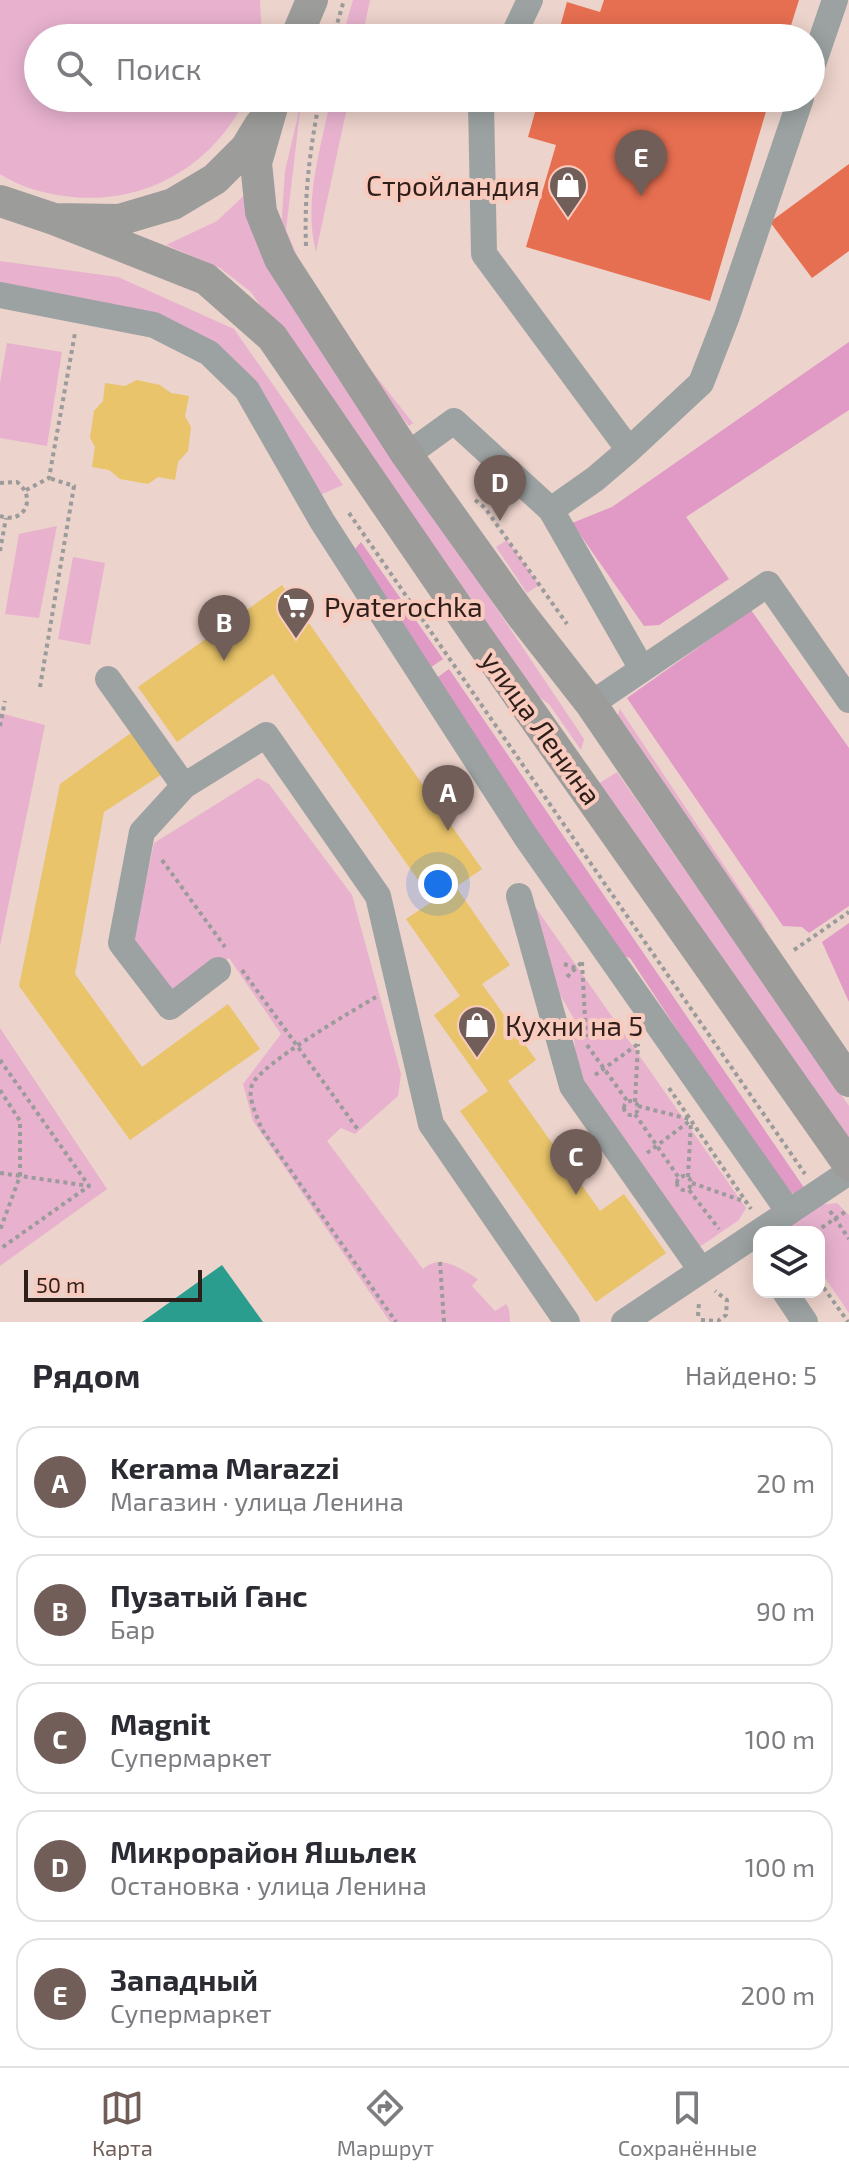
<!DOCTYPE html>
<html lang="ru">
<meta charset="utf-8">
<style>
body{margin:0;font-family:"Exo 2",sans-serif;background:#f7f7f7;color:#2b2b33}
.controls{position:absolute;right:24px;bottom:24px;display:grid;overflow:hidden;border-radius:16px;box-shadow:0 4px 20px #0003}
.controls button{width:72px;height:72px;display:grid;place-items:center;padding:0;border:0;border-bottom:2px solid #e1e1e2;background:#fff;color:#2b2b33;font:40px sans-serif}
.scale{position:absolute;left:24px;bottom:20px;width:178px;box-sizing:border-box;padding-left:8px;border:4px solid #2f1f1a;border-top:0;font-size:22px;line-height:28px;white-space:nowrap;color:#2f1f1a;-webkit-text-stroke:6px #f9cbbe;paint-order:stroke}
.you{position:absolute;left:438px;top:884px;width:28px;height:28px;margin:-20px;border:6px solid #fff;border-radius:50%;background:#1a73e8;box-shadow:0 0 0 12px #1a73e833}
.badge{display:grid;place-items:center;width:52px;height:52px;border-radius:50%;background:#715e58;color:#fff;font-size:26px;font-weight:700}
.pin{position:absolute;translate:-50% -66px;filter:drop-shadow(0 2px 4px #0008)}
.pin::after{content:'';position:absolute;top:42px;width:28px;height:24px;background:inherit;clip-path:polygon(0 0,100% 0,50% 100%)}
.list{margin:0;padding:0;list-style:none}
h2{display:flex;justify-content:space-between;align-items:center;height:104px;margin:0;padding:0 32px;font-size:34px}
h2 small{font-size:26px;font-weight:400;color:#7c7c81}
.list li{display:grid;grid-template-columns:52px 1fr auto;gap:24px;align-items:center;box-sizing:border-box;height:112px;margin:0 16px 16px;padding:0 16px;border:2px solid #e1e1e2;border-radius:24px}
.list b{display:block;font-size:30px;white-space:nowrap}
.list p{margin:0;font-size:26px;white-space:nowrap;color:#7c7c81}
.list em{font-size:26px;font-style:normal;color:#7c7c81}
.icon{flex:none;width:44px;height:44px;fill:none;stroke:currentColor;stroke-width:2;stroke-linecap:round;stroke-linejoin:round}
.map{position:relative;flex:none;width:849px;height:1322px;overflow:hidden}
.search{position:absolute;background:#fff;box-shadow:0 4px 20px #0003;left:24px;right:24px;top:24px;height:88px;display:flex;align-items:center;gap:20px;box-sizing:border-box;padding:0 28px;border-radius:44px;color:#7c7c81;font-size:30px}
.sheet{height:744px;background:#fff}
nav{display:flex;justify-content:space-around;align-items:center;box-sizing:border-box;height:112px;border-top:2px solid #e1e1e2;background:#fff;font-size:22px;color:#7c7c81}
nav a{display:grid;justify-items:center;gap:4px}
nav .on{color:#715e58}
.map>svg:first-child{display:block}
</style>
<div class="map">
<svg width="849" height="1322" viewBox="0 0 849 1322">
<rect width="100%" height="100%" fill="#ecd3cb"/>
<path fill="#e8b2cf" d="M0,0H260L262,38H38V98H246C212,168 141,207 64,196C42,193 18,186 0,174Z
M353,0H370L362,38H342Z
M331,98H349L316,252C303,203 321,147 331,98Z
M301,103L286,230L304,272L356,351L413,423L409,426L352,355L297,273L281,231L285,171Z
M251,189L275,278L584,739L581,750L549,704L525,687L251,292L220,268L166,245L217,221Z
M0,261L118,277L234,329L343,485L313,498L214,347L0,287Z
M7,343L62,352L47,446L0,438V383Z
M57,526L39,618L5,614L19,534Z
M507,540L539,585L527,593L496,547Z
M73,557L105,563L90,645L58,639Z
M620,709L767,930L729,892L617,717Z
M0,713L45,725L0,946Z
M617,772L849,1106V1145L598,784Z
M258,778L269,784L352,895L401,1074L398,1096L355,1134L341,1128L327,1141L423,1269C441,1253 461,1269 478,1279L472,1286L495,1311L506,1304L509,1309L510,1322H390L253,1121L243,1084L281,1034L229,958L172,991L133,942L154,843Z
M529,898L746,1208L739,1220L695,1250L577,1084L573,1017L544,968Z
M0,1028L107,1189L0,1266Z
M837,1203L849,1215V1313L819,1269V1232H794L789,1226L818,1205Z"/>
<path fill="#e09ac5" d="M849,342V410L686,517L729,579L659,625L644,626L572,523L612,507Z
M361,542L443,659L427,670L355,549Z
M751,610L849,748V906L809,933L802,927L783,926L627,698Z
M449,669L805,1189L796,1194L784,1192L630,958L615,953L431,682Z
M849,923V1002L822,942Z"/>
<path fill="#e9c46a" d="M137,380L160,385L171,393L189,396L185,416L191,427L188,451L178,462L175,480L158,477L148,484L120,479L109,470L92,467L95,447L90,438L94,411L103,401L105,383L125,386Z
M282,585L482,869L456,887L510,965L482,984L536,1060L508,1081L600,1211L624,1194L666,1253L596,1302L460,1111L488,1091L434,1015L460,996L406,919L433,901L273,674L177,742L138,687Z
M135,730L164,773L104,812L75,974L142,1067L228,1004L260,1049L130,1140L19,986L60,784Z"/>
<path fill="#e76f51" d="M604,0H799L787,38H557L567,2L600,12Z
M539,98H770L710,301L526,247L556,145L528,137Z
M849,164V251L812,278L770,222Z"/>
<path fill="#2a9d8f" d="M222,1265L263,1322H142Z"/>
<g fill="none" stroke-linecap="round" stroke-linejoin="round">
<path stroke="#9a9b9a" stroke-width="4" stroke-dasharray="4 4" stroke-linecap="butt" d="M333,38L344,0
M306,246C304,195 310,148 320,98
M0,483L17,482C37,497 25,525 0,516
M26,490L49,478L75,333
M475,500L485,508L567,624
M349,513L805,1174
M0,551L6,518
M40,687L74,486L49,478
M0,726L5,701
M162,860L225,947
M794,950L849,912
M582,962L586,1037
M564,964L576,968
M242,970L359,1131
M567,977L582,962
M376,997C354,1010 259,1065 252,1085C247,1098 257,1115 261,1128L396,1322
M587,1045L628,1102
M0,1060L89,1186L0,1249
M595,1075L638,1044
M669,1088L751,1209
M0,1090L20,1121V1176L0,1230
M624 1108a7 7 0 1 1 14 0a7 7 0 1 1-14 0Z
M635,1102L638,1044
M638,1106L689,1119
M635,1114L679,1178
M647,1153L691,1120
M0,1173L89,1186
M677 1183a7 7 0 1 1 14 0a7 7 0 1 1-14 0Z
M688,1177L691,1122
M692,1183L746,1202
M689,1190L719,1229
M830,1211L849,1239
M815,1232L848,1210
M440,1262L444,1322
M819,1281L848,1322
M698,1316L699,1302
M701,1320L718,1321L726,1315L727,1300L715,1291"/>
<path stroke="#9ca2a2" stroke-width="26" d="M512,38L530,0
M811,70L835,0
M484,98L481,103L484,254L629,450L595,479L551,510
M0,295L154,325L209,353L247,390L322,521L526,837L789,1212
M629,450L701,383L727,316L801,98
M407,455L454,421L551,510L642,669
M108,679L184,786L266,735L378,896L431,1124L567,1322
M591,704L768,584L849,700
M184,786L142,832L121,943L170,1007L218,970
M519,896L572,1086L701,1270
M785,1292L805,1322
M624,1322L849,1172"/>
<path stroke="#9c9c9b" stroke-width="32" d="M296,38L312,0
M272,107L256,163L261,212L280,259L407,455L520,613L591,704L849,1081
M0,201L54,219L119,220L173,204L215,179L246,148L260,125
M54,219L206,279L272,337L479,639L849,1165"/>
</g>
<defs>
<symbol id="shop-pin" viewBox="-11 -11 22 30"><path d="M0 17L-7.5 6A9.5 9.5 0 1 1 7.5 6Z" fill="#715e58" stroke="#f9cbbe"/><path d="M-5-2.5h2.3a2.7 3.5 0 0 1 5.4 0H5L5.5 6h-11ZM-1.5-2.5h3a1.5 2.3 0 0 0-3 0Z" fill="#fff"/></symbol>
<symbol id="supermarket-pin" viewBox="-11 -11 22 30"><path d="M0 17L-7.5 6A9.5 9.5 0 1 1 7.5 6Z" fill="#715e58" stroke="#f9cbbe"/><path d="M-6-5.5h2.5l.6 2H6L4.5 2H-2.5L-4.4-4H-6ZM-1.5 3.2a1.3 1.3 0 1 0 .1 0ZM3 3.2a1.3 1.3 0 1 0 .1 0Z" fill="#fff"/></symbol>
</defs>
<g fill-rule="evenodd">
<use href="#shop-pin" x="546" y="163" width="44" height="60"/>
<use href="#supermarket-pin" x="274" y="584" width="44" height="60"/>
<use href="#shop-pin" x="455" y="1003" width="44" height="60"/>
</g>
<g text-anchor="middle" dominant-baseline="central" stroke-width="8" stroke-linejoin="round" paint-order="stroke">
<g font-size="28" fill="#2f1f1a" stroke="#f9cbbe" text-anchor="start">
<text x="540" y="185" text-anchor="end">Стройландия</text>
<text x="324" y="606">Pyaterochka</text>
<text x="505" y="1025">Кухни на 5</text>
</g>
<g font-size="28" fill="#2f1f1a" stroke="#f9cbbe">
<text transform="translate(542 727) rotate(54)">улица Ленина</text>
</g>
</g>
</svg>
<div class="controls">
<button><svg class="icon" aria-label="layers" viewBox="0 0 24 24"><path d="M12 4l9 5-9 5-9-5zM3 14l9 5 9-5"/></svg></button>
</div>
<div class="scale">50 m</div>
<div class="you"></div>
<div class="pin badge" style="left:448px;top:831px">A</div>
<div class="pin badge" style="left:224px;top:661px">B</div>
<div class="pin badge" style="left:576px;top:1195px">C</div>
<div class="pin badge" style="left:500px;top:521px">D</div>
<div class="pin badge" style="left:641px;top:196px">E</div>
<div class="search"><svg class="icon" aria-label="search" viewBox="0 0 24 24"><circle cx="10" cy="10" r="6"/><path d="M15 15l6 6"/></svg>Поиск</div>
</div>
<section class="sheet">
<h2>Рядом<small>Найдено: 5</small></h2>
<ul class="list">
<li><span class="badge">A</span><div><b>Kerama Marazzi</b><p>Магазин · улица Ленина</p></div><em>20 m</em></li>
<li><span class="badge">B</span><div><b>Пузатый Ганс</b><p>Бар</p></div><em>90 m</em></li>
<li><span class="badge">C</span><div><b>Magnit</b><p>Супермаркет</p></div><em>100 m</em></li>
<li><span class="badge">D</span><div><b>Микрорайон Яшьлек</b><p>Остановка · улица Ленина</p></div><em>100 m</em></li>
<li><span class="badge">E</span><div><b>Западный</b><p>Супермаркет</p></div><em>200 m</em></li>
</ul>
</section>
<nav>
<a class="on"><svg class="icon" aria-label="map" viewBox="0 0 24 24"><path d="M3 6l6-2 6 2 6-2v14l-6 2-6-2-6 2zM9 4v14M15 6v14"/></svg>Карта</a>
<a><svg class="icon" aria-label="directions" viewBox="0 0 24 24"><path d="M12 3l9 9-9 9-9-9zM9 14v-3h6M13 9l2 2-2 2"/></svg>Маршрут</a>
<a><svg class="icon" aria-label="saved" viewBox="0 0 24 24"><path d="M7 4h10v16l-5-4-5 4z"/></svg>Сохранённые</a>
</nav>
